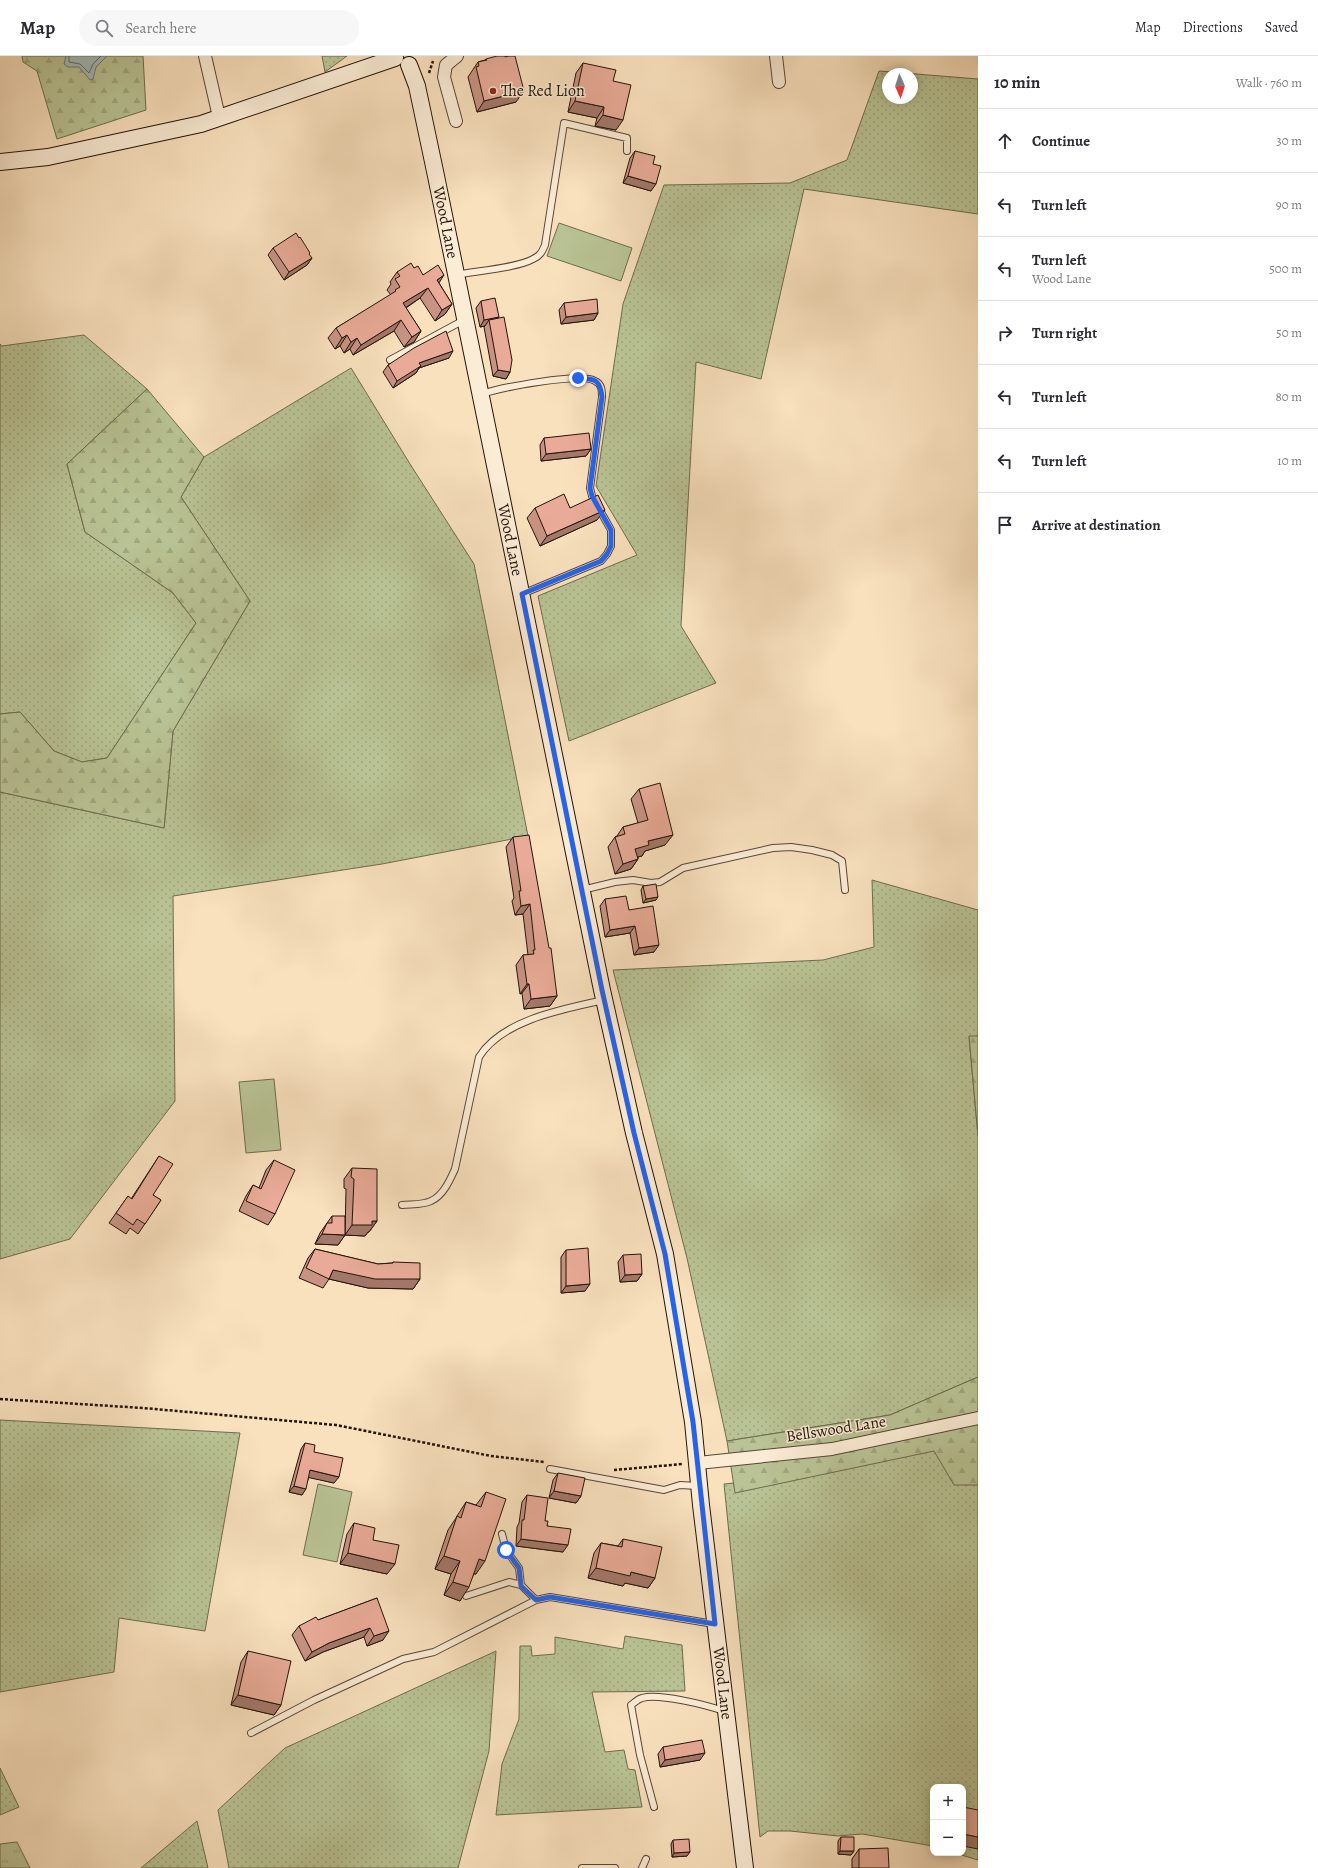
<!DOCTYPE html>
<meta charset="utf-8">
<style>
body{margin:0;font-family:Alegreya,serif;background:#f7f7f7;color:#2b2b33}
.controls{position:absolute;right:12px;bottom:12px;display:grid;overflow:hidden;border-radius:8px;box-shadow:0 2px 10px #0003}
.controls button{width:36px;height:36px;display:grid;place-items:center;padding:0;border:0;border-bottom:1px solid #e1e1e2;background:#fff;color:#2b2b33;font:20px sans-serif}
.compass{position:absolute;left:882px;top:12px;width:36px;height:36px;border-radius:50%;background:#fff;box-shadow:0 2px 10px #0003;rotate:177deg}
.stop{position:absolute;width:12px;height:12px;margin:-9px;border:3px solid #2563eb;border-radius:50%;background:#fff}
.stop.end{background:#2563eb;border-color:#fff;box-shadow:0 1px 4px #0008}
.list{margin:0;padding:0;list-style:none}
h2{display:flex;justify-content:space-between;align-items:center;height:52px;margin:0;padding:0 16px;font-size:17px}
h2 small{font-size:13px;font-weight:400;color:#7c7c81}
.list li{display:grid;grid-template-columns:26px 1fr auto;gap:12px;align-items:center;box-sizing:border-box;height:64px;padding:0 16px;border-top:1px solid #e1e1e2}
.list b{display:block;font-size:15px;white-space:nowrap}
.list p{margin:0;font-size:13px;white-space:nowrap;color:#7c7c81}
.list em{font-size:13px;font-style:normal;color:#7c7c81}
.icon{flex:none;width:22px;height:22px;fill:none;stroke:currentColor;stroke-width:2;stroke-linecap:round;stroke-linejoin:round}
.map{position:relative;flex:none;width:978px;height:1812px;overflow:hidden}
header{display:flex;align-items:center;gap:24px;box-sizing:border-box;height:56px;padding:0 20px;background:#fff;border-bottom:1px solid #e1e1e2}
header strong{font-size:19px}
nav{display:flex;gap:22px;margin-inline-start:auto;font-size:14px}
.search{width:280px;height:36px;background:#f7f7f7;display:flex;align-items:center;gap:10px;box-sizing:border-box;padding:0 14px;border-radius:22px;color:#7c7c81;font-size:15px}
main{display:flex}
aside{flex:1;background:#fff}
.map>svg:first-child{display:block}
</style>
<header>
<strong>Map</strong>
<div class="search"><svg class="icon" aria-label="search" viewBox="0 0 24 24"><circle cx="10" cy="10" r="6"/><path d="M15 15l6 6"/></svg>Search here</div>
<nav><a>Map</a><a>Directions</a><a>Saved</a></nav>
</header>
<main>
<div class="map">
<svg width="978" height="1812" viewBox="0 0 978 1812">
<defs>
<pattern id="grass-dots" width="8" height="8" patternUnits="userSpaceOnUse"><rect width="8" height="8" fill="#b9c395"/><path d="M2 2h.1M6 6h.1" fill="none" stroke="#9fa77f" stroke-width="1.8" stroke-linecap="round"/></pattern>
<pattern id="forest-firs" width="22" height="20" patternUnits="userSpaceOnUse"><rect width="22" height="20" fill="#b9c395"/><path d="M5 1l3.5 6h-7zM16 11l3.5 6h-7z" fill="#9fa77f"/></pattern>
<pattern id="park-tufts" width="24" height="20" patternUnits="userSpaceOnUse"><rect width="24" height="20" fill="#b9c395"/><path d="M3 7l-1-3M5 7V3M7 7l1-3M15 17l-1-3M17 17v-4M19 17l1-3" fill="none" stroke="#9fa77f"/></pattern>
</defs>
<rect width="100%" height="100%" fill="#f9e1be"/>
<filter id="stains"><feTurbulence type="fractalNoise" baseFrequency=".005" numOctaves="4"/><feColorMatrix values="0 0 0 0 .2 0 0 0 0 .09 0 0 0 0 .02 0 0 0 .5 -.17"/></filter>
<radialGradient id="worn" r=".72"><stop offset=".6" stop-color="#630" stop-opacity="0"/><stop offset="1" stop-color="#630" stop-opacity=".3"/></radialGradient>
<path fill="url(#grass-dots)" stroke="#6e6b4e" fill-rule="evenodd" d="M322,0H347L325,16Z
M879,15L978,23V158L804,133L761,323L696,306L681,570L716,627L569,685L538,540L637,499L596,430L623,248L664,129L790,127L847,104ZM888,18H912V42H888Z
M84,279L147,333L67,408L85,476L173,537L196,567L107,702L82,706L54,695L20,656L0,658V288L2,290Z
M351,312L410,408L474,508L528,780L382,808L173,840L175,1045L70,1183L0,1203V736L164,772L173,675L250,545L181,441L204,401Z
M872,824L978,854V980L969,981L978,1080V1321L890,1359L727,1385L687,1202L613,914L823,904L874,891Z
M0,1364L240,1377L205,1575L119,1562L114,1616L0,1636Z
M978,1368V1804L955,1797H963V1731H933V1790L862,1778L838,1780L790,1775H768L760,1781L724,1428L734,1427Z
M625,1580L682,1589L685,1635L592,1636L605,1696L624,1694L628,1713L635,1714L642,1751L496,1759L502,1708L519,1663L520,1590H531L532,1600L555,1598V1581L623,1593Z
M496,1595L489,1695L458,1812H229L218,1754L285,1692Z
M0,1712L19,1751L0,1759Z
M197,1765L208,1812H141Z"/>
<path fill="url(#forest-firs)" stroke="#6e6b4e" d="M22,0H143L146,54L57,83L37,15L23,6Z
M147,333L204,401L181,441L250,545L173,675L164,772L0,736V658L20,656L54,695L82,706L107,702L196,567L173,537L85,476L67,408Z
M969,980H978V1080Z
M978,1321V1429H954L934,1395L735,1437L727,1385L890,1359Z"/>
<path fill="url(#park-tufts)" stroke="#6e6b4e" d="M17,1786L30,1812H0V1788Z"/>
<path fill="#b9c395" stroke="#6e6b4e" d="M559,167L632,192L621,225L547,200Z
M274,1023L281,1094L246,1097L239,1026Z
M318,1428L352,1436L337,1506L303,1499Z"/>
<path fill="#a1bbbb" stroke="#6f7873" d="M66,0H107L96,11L93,23L90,24L79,11H68L64,8Z"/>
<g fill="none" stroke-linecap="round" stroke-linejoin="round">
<path stroke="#626762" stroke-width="1" d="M69,0V6L80,8L89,17L93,8L101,0"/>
<defs>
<path id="lane" d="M456,219C476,215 517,212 533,203C540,200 542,196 545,189L564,67L627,82V95
M390,304L464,264
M482,338C499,332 581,316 595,325C602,328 602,335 602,341L590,432L592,440L611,474V490L607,498L601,505L522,538
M582,834L615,826L633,824L651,827L660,826L683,812L773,792L791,791L812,794L832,799L842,805L845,834
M402,1149C411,1148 423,1149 431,1145C443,1140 450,1124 455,1113L479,1001C502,964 563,953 604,944
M550,1413L664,1434L680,1429L698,1430
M502,1478L506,1494L519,1512L521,1529
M466,1540L509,1526L521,1529L536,1544
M251,1677L314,1644L403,1603L434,1596L536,1544L550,1541L714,1568
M654,1751L640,1699L631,1649C634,1647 638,1643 642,1642C659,1637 706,1649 724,1655
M582,1812H615
M642,1812L646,1803"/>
<path id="street" d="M205,0L219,61
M776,0L779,26
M456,65L444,21L446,9L457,0
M698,1407L832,1393L978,1362"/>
<g id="secondary">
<path id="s1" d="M409,9L417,30L436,120L602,934L634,1077L665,1198L693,1366L701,1449L745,1812"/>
<path d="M0,106L48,101L201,68L395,2"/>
</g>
</defs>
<use href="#lane" stroke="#584636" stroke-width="8"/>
<use href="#street" stroke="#584636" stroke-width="14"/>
<use href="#secondary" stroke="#231308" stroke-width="18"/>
<path stroke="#231308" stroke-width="2.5" stroke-dasharray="3 2" stroke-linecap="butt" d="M429,17L433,5
M0,1343L143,1352L336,1369L491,1400L544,1406
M614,1414L683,1408"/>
<use href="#lane" stroke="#fbecd5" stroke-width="6"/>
<use href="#street" stroke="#fbecd5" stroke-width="12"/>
<use href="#secondary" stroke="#fbecd5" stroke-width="16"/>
</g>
<path fill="#c89383" stroke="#231308" d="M486,3L516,46L477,56L468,21L478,6L485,4Z
M583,7L613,25L616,74L595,70L597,62L568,56L576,17Z
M635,95L653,108L651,135L623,127L630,102Z
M273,192L312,202L307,209L284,224L268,199Z
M414,212L423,219L439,227L452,248L445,258L435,265L420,242L406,252L421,275L414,286L404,291L394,275L353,299L350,293L344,297L340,290L335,293L328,282L336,272L391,239L387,234L391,228L390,226L397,216Z
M481,245L499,261L498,262L510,316L506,323L493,320L484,271L485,270L480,271L476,252Z
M564,247L598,257L594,264L561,268L559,254Z
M449,302L419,312L416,317L393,332L383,316L388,309Z
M544,382L591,393L586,400L541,405L540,389Z
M535,452H570L597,464L540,490L527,462Z
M639,733L665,789L645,795L642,800L638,801V803L631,813L615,818L608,791L615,781L617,780L623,771L638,767L631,743Z
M513,781L557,940L550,950L524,953L522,937L520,938L516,909L523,899H528L523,858L515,859L512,845L514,842L506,791Z
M643,830L656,844L643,847L641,834Z
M605,843L629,854L654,896L634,899L630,877L605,881L600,850Z
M159,1100L153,1139L161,1144L138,1178L130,1172L126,1178L109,1167L128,1140L131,1143Z
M274,1104L275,1158L268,1169L239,1155L246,1140L253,1129L259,1132L266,1114Z
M352,1112L377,1165L369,1176H368L365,1180L345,1179L346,1133L344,1132V1123Z
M332,1160L345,1179L338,1189L315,1188L320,1177Z
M315,1193L378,1208L392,1207L393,1206L420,1223L413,1233L368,1232L329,1223L323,1232L299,1222L308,1202Z
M566,1194L585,1235L561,1237V1201Z
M623,1199L642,1218L637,1225L620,1226L618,1206Z
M305,1387L314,1396L334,1427L309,1421L302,1439L289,1436L301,1393Z
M558,1417L581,1440L576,1447L549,1442L553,1424Z
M486,1436L476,1518H474L460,1545L444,1539L451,1518L435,1513L448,1474L456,1462L457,1460L466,1446L476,1449Z
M527,1439L545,1465L563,1496L516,1490L517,1471L519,1467L522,1446Z
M354,1467L373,1484L387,1518L340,1508L347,1478Z
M623,1483L655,1522L648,1532L625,1527L623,1530L588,1522L594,1497L601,1487L618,1490Z
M377,1542L383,1584L367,1590L364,1581L323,1596L305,1605L292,1579L299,1570L318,1564Z
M248,1595L281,1649L274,1659L231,1649L241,1606Z
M663,1691L700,1704L660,1711L658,1698Z
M841,1781L854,1795L851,1799L838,1798V1785Z
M673,1784L687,1800L672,1801L671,1788Z
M859,1793L889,1812H852V1803Z"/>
<path fill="#a3786a" stroke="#231308" d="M524,35L516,46L477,56L484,45Z
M575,45L604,51L597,62L568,56Z
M603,59L623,64L616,74L595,70Z
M628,120L656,128L651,135L623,127Z
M312,202L307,209L284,224L289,216Z
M444,219L437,230V224Z
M428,232L420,242L396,258L403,247Z
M452,248L445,258L435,265L442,254Z
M598,257L594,264L561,268L566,261Z
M499,261L494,268L489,264L485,270L480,271L484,264Z
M401,264L394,275L353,299L361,289Z
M421,275L414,286L404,291L412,281Z
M347,279L340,290L335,293L342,282Z
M357,282L350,293L344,297L351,286Z
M453,295L449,302L419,312L416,317L393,332L397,325L419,307Z
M498,314L510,316L506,323L493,320Z
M591,393L586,400L541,405L546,398Z
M605,454L597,464L540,490L547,480Z
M673,779L665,789L645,795L642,800L628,803L635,793L648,785Z
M638,803L631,813L615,818L623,808Z
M658,841L656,844L643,847L646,843Z
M530,848L523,858L515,859L521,850Z
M635,870L630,877L605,881L610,874Z
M659,889L654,896L634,899L639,892Z
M527,928H529L522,937L520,938Z
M557,940L550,950L524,953L531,943Z
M372,1165H377L369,1176H368L365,1180L345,1179L352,1169Z
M322,1178L345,1179L338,1189L315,1188Z
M333,1214L420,1223L413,1233L368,1232L329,1223Z
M642,1218L637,1225L620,1226L625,1219Z
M590,1228L585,1235L561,1237L566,1230Z
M310,1414L339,1421L334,1427L306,1421Z
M294,1430L306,1433L302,1439L289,1436Z
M554,1435L581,1440L576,1447L549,1442Z
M521,1483L568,1489L563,1496L516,1490Z
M348,1497L395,1508L387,1518L340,1508Z
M444,1500L460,1505L451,1518L435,1513Z
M479,1503L485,1505L476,1518L469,1516Z
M596,1512L631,1516L655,1522L648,1532L625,1527L623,1530L588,1522Z
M453,1526L469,1531L460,1545L444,1539Z
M370,1572L364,1581L323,1596L305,1605L312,1596L329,1587Z
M389,1575L383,1584L367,1590L374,1580Z
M238,1639L281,1649L274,1659L231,1649Z
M705,1697L700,1704L660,1711L665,1704Z
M963,1778L978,1781V1793L963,1790Z
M840,1795H854L851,1799L838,1798Z
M690,1796L687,1800L672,1801L674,1797Z"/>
<path fill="#e9ab98" stroke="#231308" d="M497,0H505V1L509,0H515L524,35L484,45L476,11L479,10L478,6L487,4L486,3Z
M583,7L616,14L613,25L631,29L623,64L603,59L604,51L575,45Z
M635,95L655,100L653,108L661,110L656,128L628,120Z
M296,177L299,182L300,181L310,197L309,198L312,202L289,216L273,192Z
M411,207L414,212L418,210L423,219L438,209L444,219L437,224L452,248L442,254L428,232L403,247L421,275L412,281L401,264L361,289L357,282L351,286L347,279L342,282L336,272L396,235L395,234L400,231L395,223L400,220L397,216Z
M495,242L499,261L484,264L481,245Z
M597,243L598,257L566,261L564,247Z
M504,261L512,304L510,316L498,314L489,264Z
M446,275L453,295L419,307L421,310L397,325L388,309L414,292Z
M589,377L591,393L546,398L544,382Z
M564,438L570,452L598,439L605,454L547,480L535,452Z
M660,727L673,779L648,785L649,789L635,793L638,803L623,808L615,781L625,778L623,771L648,764L639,733Z
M529,779L549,892H551L557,940L531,943L529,928H527L523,899L534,898L533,894H535L530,848L521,850L519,835H521L513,781Z
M656,828L658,841L646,843L643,830Z
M626,840L629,854L653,850L659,889L639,892L635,870L610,874L605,843Z
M159,1100L173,1108L153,1139L161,1144L145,1168L137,1163L133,1169L116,1157L128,1140L132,1143Z
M274,1104L295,1114L275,1158L246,1145L253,1129L261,1133Z
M352,1112L377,1113V1165H372V1169H352L354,1123L351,1121Z
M332,1160H345V1179L322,1178L327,1167H332Z
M588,1192L590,1228L566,1230V1194Z
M315,1193L378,1208L393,1207V1206L420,1207V1223H375L333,1214L329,1223L306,1212Z
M641,1198L642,1218L625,1219L623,1199Z
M305,1387L315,1389L314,1396L343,1402L339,1421L310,1414L306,1433L294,1430Z
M558,1417L585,1422L581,1440L554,1435Z
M486,1436L506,1443L485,1505L479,1503L469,1531L453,1526L460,1505L444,1500L457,1460L461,1462L466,1446L481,1451Z
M527,1439L548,1442L545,1465H548L547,1470L571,1473L568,1489L521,1483L522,1464H524Z
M354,1467L375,1472L373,1484L399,1489L395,1508L348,1497Z
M623,1483L662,1491L655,1522L631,1516L630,1520L596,1512L601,1487L622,1491Z
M377,1542L389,1575L374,1580L370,1572L329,1587L312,1596L299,1570L316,1561L318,1564Z
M248,1595L291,1605L281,1649L238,1639Z
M702,1684L705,1697L665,1704L663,1691Z
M963,1751L978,1754V1781L963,1778Z
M841,1781H854V1795H840Z
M689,1783L690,1796L674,1797L673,1784Z
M888,1792L889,1812H859V1793Z"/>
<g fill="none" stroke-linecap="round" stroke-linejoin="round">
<path stroke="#2563eb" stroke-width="5" d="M506,1494L519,1512L521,1530L536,1544L550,1541L715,1568L693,1366L665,1198L634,1077L602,934L522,538L601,505L607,498L611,490V474L592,440L590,432L602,341C600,323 595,323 578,322"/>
</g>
<circle fill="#8f2418" stroke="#fbecd5" stroke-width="1.5" cx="493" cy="35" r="4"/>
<g text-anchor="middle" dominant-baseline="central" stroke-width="3" stroke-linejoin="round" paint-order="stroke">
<g font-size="16" fill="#231308" stroke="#fbecd5" text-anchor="start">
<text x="501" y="35">The Red Lion</text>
</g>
<g font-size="16" fill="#231308" stroke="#fbecd5">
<text stroke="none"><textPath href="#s1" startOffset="162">Wood Lane</textPath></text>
<text stroke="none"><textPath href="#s1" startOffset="486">Wood Lane</textPath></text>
<text transform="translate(836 1373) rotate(-9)">Bellswood Lane</text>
<text stroke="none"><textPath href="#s1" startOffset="1650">Wood Lane</textPath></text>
</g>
</g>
<rect width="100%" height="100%" filter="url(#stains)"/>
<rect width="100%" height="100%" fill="url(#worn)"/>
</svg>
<div class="controls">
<button>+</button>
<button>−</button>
</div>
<svg class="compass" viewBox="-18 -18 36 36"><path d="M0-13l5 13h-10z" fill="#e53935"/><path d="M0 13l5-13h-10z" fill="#7c7c81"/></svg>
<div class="stop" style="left:506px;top:1494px"></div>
<div class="stop end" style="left:578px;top:322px"></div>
</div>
<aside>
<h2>10 min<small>Walk · 760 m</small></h2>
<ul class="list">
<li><svg class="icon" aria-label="ahead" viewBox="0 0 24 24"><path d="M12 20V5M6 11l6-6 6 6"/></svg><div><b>Continue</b></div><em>30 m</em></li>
<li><svg class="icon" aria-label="left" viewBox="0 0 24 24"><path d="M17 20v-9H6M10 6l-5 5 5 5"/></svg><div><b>Turn left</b></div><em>90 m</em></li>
<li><svg class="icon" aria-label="left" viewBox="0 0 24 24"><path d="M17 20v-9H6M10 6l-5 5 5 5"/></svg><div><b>Turn left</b><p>Wood Lane</p></div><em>500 m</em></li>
<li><svg class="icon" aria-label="right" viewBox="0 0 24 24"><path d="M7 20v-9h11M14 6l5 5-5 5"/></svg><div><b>Turn right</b></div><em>50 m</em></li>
<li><svg class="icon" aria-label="left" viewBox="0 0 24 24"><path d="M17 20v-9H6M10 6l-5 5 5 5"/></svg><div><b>Turn left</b></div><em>80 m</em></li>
<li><svg class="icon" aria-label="left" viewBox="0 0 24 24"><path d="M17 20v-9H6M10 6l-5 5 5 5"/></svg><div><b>Turn left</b></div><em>10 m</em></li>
<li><svg class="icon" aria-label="arrive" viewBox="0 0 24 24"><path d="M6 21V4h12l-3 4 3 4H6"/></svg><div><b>Arrive at destination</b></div></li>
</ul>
</aside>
</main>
